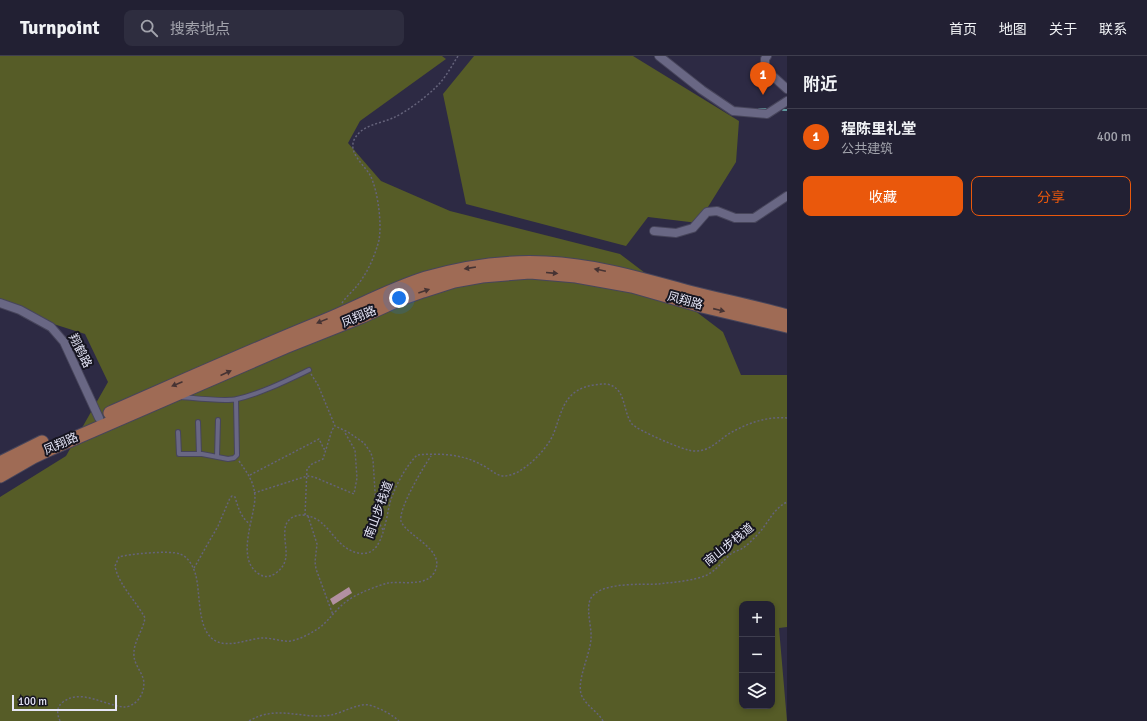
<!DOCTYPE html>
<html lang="zh">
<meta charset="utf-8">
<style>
body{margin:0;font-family:Signika,"Noto Sans SC",sans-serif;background:#2e2d3f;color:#f1f3f6}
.controls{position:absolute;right:12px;bottom:12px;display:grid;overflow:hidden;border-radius:8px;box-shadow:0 2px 6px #0003}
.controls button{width:36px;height:36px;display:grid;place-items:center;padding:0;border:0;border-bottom:1px solid #3f3e4e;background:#222033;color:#f1f3f6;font:20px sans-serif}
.scale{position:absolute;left:12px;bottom:10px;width:105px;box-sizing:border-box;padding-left:4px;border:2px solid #e6e6f7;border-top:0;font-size:11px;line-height:14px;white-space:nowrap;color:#e6e6f7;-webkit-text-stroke:3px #161520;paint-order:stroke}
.you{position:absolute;left:399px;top:242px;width:14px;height:14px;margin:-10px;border:3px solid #fff;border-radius:50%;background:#1a73e8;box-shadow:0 0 0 6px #1a73e833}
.badge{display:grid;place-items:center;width:26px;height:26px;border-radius:50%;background:#ea580c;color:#fff;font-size:13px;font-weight:700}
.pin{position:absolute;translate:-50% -33px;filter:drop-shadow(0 1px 2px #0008)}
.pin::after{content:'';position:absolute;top:21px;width:14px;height:12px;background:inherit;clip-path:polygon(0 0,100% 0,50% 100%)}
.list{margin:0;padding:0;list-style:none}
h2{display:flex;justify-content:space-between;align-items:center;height:52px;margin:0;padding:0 16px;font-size:17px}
h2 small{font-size:13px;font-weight:400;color:#a2a3ac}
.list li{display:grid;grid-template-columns:26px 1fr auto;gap:12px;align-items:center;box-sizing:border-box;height:56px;padding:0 16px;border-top:1px solid #3f3e4e}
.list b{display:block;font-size:15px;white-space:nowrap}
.list p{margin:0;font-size:13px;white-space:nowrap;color:#a2a3ac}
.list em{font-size:13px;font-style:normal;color:#a2a3ac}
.actions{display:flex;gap:8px;padding:12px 16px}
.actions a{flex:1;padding:9px 0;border:1px solid #ea580c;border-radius:8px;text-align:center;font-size:14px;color:#ea580c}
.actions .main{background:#ea580c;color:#fff}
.icon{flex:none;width:22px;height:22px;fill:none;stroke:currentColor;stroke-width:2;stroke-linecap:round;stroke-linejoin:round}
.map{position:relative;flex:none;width:787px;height:665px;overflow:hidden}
header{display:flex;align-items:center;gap:24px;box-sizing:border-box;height:56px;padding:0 20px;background:#222033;border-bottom:1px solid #3f3e4e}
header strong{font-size:19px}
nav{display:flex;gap:22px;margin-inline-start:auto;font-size:14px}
.search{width:280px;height:36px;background:#2e2d3f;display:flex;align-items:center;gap:10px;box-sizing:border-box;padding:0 14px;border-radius:8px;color:#a2a3ac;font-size:15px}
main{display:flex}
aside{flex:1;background:#222033}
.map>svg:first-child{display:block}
</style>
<header>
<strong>Turnpoint</strong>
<div class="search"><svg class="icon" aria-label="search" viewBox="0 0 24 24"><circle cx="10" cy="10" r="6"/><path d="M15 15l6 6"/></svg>搜索地点</div>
<nav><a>首页</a><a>地图</a><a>关于</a><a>联系</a></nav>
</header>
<main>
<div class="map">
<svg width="787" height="665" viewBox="0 0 787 665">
<rect width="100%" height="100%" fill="#2d2a44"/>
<path fill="#565c27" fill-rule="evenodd" d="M0,0H442L446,3L360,65L348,87L381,125L450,155L620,198L723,276L741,319H787V571L779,572L787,665H0V441L66,400L108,326L85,278L0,251ZM742,548H772V650H742Z
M474,0H633L739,65L736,106L698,167L648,161L626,190L466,148L443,38Z"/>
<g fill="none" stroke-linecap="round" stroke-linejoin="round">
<path stroke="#5f979d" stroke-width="2" d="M759,53H766
M783,54H787"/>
</g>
<path fill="#b290a1" d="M349,531L352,537L333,549L330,543Z"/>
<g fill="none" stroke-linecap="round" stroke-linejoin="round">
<defs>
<path id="lane" d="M181,341C194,342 225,346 237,343C262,337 286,325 309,314
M198,366L199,398
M178,376L179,398H202L228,403L234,402L237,399L236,344
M217,401L218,364"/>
<path id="street" d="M659,0L702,34L733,55L767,58L787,45
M767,0L765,3V13L787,33
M654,175L676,177L693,172L707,156L717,155L735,162H754L787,140
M0,247L20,254L51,271L64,286L99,362"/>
<path id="primary" d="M110,357C181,326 252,294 324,265C358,251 391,233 426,222C464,211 506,205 546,207C596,209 645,224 693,237C724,245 756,251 787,260
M0,407L42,386
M0,420L33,401L50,393L285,291L363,260L398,244L423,235L454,225L482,220L530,216L576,220L632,230L702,250L787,270"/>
</defs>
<use href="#lane" stroke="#47455b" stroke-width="6"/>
<use href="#street" stroke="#47455b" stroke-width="10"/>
<use href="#primary" stroke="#47455b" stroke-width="15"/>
<path stroke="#65637b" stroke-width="1.5" stroke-dasharray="2 2" stroke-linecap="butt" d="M342,247C346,241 352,236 356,231C367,218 375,200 379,184C382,168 378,136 371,121C366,110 348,98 354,84C361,69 379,68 393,62C406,56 425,42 435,32C445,23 451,11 458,0
M311,318L318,329L335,370L348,376L364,387L371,397L373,404L376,451L378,465L383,474
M239,405C247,417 254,425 255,440C255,462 235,503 259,518C265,522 270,521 276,517C293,504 283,490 285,473C286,461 299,457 308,460C328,464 334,488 352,495C358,498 367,499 373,494C384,486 387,457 391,443C397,427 405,412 417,399C439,397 463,398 482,409C489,412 495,419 503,420C512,420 521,415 528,409C537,402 548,390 553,379C561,360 562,339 585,331C591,329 599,328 606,328C627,331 622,355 632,368C637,374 685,395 693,395C708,396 716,387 727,379C745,368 766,360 787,362
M250,419L319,383L324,393L326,392
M254,437L307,420L314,421L354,438L357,422L355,394L344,375
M305,459L307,413L312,408L323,403L332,374L335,370
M308,460L317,488L315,506L316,513L333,559
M194,512L218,470L230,442L232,440L235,441C238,451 241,462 250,468
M60,665C57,658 56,651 63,646C81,632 105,650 125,651C127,651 131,650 133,648C141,644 146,631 143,622C140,613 133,607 134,596C134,586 143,574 145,562C136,545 118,528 115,510L119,501C128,498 171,494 180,498C189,501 194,512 196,520C200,537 198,564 208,578C221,597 247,582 264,582C273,582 282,586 291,585C301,583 311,577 319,572C327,566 331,560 338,553C344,546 354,540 363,536C370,533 380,529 388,527C402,525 425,531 434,517C448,494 406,480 401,465C398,453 424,410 431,400
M249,665C278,648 301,664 331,659C342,657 358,647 369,649C380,652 391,658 399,665
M603,665C598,656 588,651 583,642C574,629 590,600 591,583C592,571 586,556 590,544C598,525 643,529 659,528C674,526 693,525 707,519C717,514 723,504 732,497C736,495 740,494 743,492C749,488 754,482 759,477C769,466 773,453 787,446"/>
<use href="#lane" stroke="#696784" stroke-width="4"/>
<use href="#street" stroke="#696784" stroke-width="8"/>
<use href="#primary" stroke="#9f6b55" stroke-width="13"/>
</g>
<defs><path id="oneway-solid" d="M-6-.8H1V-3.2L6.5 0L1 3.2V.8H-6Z"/></defs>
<g fill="#463333">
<use href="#oneway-solid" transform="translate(470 212) rotate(171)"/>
<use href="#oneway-solid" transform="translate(600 214) rotate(-168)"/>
<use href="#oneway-solid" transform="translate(552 217) rotate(5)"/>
<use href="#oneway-solid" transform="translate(424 235) rotate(-19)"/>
<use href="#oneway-solid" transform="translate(719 254) rotate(13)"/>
<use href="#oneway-solid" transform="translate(322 265) rotate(158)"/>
<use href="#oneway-solid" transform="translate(226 317) rotate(-24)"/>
<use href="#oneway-solid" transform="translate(177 328) rotate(157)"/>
</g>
<g text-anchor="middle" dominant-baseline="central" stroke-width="4" stroke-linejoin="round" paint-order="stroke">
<g font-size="12" fill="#e6e6f7" stroke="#161520">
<text transform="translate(685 245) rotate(15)">凤翔路</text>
<text transform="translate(359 261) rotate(-23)">凤翔路</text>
<text transform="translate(80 295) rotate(63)">翔鹤路</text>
<text transform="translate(61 388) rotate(-24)">凤翔路</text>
<text transform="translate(379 454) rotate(-70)">南山步栈道</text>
<text transform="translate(729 489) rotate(-39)">南山步栈道</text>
</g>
</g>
</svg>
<div class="controls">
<button>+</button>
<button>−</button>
<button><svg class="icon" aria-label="layers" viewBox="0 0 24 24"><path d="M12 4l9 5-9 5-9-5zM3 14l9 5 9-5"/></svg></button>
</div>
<div class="scale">100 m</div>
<div class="you"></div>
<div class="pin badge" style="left:763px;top:39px">1</div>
</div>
<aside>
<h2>附近<small></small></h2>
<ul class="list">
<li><span class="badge">1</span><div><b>程陈里礼堂</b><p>公共建筑</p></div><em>400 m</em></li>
</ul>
<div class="actions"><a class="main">收藏</a><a>分享</a></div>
</aside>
</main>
